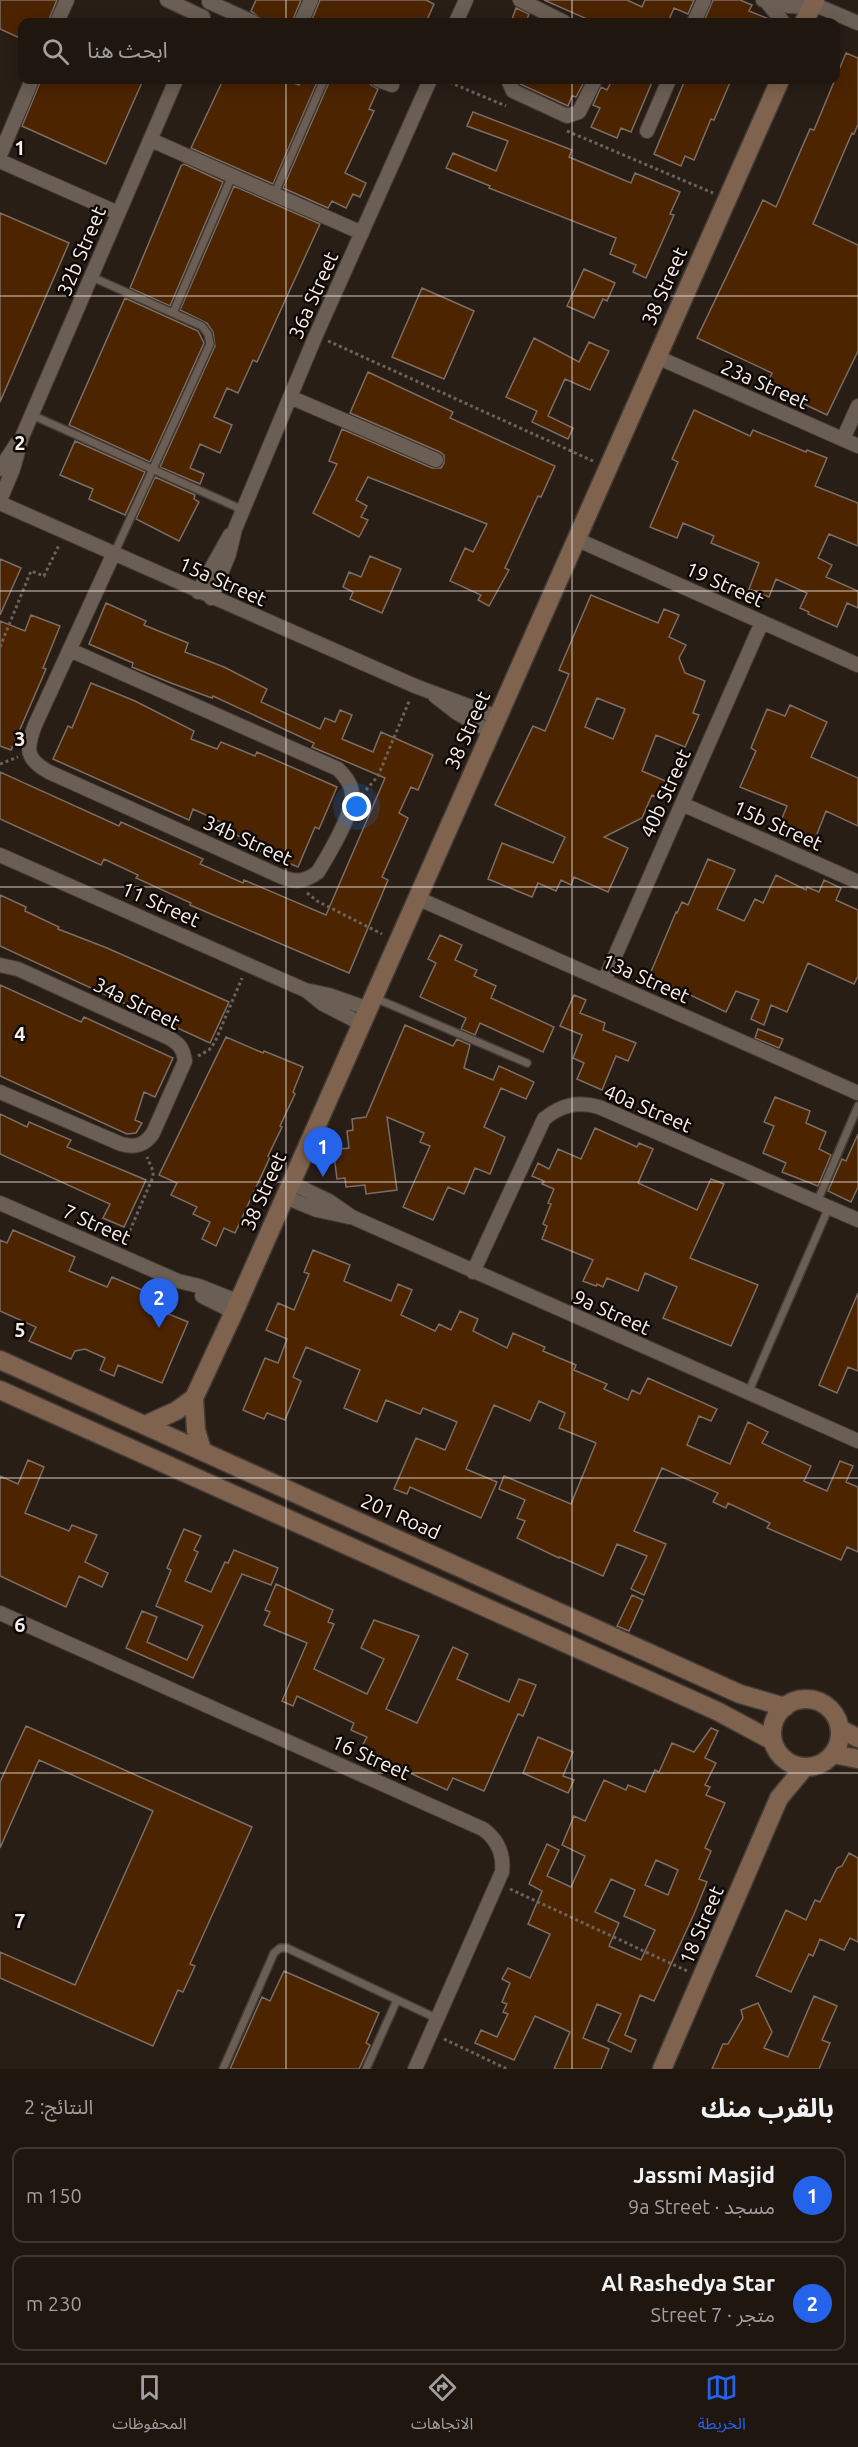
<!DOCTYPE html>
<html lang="ar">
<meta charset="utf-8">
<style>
body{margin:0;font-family:Ubuntu,"Noto Sans Arabic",sans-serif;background:#2c231e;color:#f1f3f6;direction:rtl}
.you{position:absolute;left:357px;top:807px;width:21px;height:21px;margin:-15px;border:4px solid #fff;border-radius:50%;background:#1a73e8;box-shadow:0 0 0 9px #1a73e833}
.badge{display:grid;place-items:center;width:39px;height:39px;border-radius:50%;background:#2563eb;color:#fff;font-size:20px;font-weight:700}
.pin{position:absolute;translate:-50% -50px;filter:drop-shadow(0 2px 3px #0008)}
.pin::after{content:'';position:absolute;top:32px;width:21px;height:18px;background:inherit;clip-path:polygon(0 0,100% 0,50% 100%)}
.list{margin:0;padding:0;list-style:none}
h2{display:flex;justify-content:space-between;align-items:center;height:78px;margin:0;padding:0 24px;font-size:26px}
h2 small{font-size:20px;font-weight:400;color:#a19f9f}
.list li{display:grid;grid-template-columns:39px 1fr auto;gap:18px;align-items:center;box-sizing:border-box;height:96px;margin:0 12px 12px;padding:0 12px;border:2px solid #3c3530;border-radius:12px}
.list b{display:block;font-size:22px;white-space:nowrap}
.list p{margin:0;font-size:20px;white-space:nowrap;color:#a19f9f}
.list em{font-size:20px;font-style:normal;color:#a19f9f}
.icon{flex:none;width:33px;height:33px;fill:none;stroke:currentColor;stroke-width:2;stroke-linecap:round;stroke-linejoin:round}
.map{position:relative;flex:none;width:858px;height:2069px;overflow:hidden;direction:ltr}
.search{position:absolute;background:#1f1610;box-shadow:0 3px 15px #0003;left:18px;right:18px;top:18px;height:66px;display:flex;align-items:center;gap:15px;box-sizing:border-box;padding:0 21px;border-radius:12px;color:#a19f9f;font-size:22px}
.sheet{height:294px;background:#1f1610}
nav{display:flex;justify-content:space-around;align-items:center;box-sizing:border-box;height:84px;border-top:2px solid #3c3530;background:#1f1610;font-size:16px;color:#a19f9f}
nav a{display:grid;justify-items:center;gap:3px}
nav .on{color:#2563eb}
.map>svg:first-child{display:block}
</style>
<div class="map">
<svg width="858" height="2069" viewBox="0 0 858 2069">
<rect width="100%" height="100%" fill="#291e16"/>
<path fill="#4c2400" stroke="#7b6d64" stroke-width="1.5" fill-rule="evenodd" d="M0,0H57L48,22H22V39L0,29Z
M256,0H301L292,22H270L261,19L251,11Z
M320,0H426L434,4L426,22H311Z
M544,0H627L642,7L645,0H694L688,14L674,8L668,22H583L585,18Z
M713,0H740L752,5L749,11L769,19L772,22H708L704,21Z
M516,8L529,14L526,22H511Z
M846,53L858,58V124L854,134L852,133L813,224L858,245V351L827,415L766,386L772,373L697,338L763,200L776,207L810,129L814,130Z
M41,80H143L106,164L22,126Z
M223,80H286L299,85L301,80H318L273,184L191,148Z
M330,80H369L371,85L378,89L369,109L374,111L345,173L366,183L360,197L353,194L346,208L332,201L328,208L283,188Z
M518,80H585L576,97L572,96L568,106L520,84Z
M612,80H653L631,132L621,128L617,138L591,127L600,108L593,105L601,87L607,90Z
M685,80H731L714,120L711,119L694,160L685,156L681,166L654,154Z
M473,112L572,150L569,157L631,183L635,173L680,192L670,214L674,215L646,278L633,272L636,265L610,254L616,238L489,188L490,186L446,168L453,153L496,171L508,141L467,126Z
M184,164L223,182L170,306L130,288L181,166Z
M234,186L320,224L257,362L253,360L238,393L227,388L214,417L232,425L220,453L200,444L190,468L204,474L200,484L160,467L215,346L213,332L207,323L180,310Z
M0,213L69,243L0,402Z
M584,269L615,283L607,301L603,299L594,318L567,306Z
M422,288L474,311L444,379L392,357Z
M125,298L198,331L204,343L150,462L69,425Z
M534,338L579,362L589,342L609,351L590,390L565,379L548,416L573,428L568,439L532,422L537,411L506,397Z
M368,372L453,412L450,418L555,466L541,497L538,496L505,568L509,570L489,606L478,600L481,595L450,581L465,548L473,552L487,524L368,477L356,500L367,506L361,517L368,520L359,537L313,513L337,464L329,461L342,429L432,468H441L444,463V455L440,452L350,413Z
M694,410L750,436L753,430L806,452L807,450L827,458L815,486L858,503V546L829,534L818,558L832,565L826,577L858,591V608L847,603L837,627L808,614L809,612L800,608L807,593L776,579L769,597L749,589L759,563L711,543L714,536L683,523L677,538L650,527L678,462L672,459Z
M75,441L145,472L125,515L89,499L93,489L60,475Z
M155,477L195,495L194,499L199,502L179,541L136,519Z
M370,556L401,569L382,613L350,599L353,592L343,587L349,572L361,577Z
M0,559L21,568L0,615Z
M591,595L658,623L664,609L679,615L669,637L686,645L679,658L685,673L705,681L693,713L699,715L685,747L656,735L642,771L668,782L661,799L652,795L642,818L604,837L628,848L608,892L574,877L571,885L561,880L556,891L538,883L532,897L488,879L502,843L553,863L565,837L495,805L533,726L545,731L569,674L559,670ZM597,698L625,709L613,739L585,727Z
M106,603L146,621L144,625L188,643L185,652L224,667L267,689L261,702L320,729L325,718L335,722L340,710L352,715L342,739L373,752L381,732L433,755L418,790L411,787L399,813L408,818L382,877L388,880L349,973L190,905L191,903L136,878L138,875L104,859L101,865L0,819V772L119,826L121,822L203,859L200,864L243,883L244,880L326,915L385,778L312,747L314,743L213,696L212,698L171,683L132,667L133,663L89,644Z
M31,615L60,626L43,668L46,669L11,750L0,746V621L25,631Z
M91,683L135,701L194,731L191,739L217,749L221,742L255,756L257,752L337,787L319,829L315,827L298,867L257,850L259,845L223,829L225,824L193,809L189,820L53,759L68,726L72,728Z
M790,705L827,722L811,757L858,778V826L826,811L815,839L780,823L787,806L740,787L756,751L751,748L767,709L785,716Z
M708,859L735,870L717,909L744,921L755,899L763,903L776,875L806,890L807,887L819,892L824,880L841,888L836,900L858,910V976L854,984L808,963L787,1012L771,1005L764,1025L751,1019L759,1000L736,991L726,1012L665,983L663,986L648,979L676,912L677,913L682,902L688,905Z
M0,895L26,907L25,911L59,927L58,929L107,948L229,1002L210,1043L0,946Z
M440,935L462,945L455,960L477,970L474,976L496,986L491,998L554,1027L543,1052L480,1023L475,1035L461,1029L466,1018L420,997L436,963L428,959Z
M0,985L81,1022L84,1017L173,1058L155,1097L144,1092L135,1120L142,1123L136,1133L127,1134L0,1076Z
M574,995L586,1000L580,1013L605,1023L603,1030L636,1043L628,1061L616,1056L602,1090L577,1079L584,1063L573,1058L582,1035L560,1026Z
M405,1025L453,1046L457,1039L470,1045L464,1068L493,1080L499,1066L534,1082L526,1099L501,1088L484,1127L505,1137L490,1174L475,1168L464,1194L448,1187L433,1220L403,1207L430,1146L420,1142L424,1133L387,1117L397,1190L366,1194L365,1185L346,1187L345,1178L337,1179L334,1155L341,1154L340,1149L349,1148L347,1131L353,1130L352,1119L366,1117Z
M758,1029L783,1039L779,1048L755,1038Z
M226,1037L263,1053L264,1051L303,1067L293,1092L295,1094L280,1126L282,1127L268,1156L270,1157L235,1233L224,1228L216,1246L202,1239L210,1222L193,1214L197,1207L171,1195L177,1183L159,1175Z
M775,1097L810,1111L806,1123L826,1132L819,1149L831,1155L818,1186L782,1172L786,1163L763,1153L774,1126L764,1122Z
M0,1114L27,1127L29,1122L71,1140L67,1147L146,1180L124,1227L103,1218L110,1204L0,1154Z
M595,1128L637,1147L639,1143L653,1149L638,1183L697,1210L711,1179L724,1184L690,1258L758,1285L731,1346L663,1318L677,1287L645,1273L638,1291L607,1278L603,1287L597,1284L596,1286L583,1281L593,1260L542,1239L547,1226L543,1224L551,1204L548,1203L554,1189L542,1184L544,1181L532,1176L538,1163L549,1169L558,1149L581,1159Z
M858,1134V1187L851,1202L828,1191L842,1159L846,1161Z
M13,1230L75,1257L69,1271L107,1287L112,1277L149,1293L144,1304L188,1322L162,1383L118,1365L114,1376L100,1370L105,1358L85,1349L75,1351L71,1359L29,1341L36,1327L0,1311V1240L7,1243Z
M313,1250L350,1265L344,1281L391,1301L398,1284L412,1290L401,1315L435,1331L439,1324L451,1330L460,1311L478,1319L473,1331L507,1348L513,1333L545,1347L543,1351L576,1365L574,1370L607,1384L604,1389L628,1400L632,1390L640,1394L648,1378L717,1409L711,1421L699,1416L687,1445L730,1464L748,1422L768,1432L762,1443L811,1466L804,1481L827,1491L840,1461L853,1466L846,1482L858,1487V1552L847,1547L841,1560L767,1528L770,1523L728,1503L726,1508L713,1502L718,1493L662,1468L634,1531L666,1544L644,1595L631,1589L647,1556L617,1544L603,1576L560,1557L559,1558L517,1538L525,1521L517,1518L525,1500L499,1489L504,1476L571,1504L596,1443L559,1428L565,1413L539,1401L530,1421L494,1405L466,1469L497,1482L481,1518L410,1487L407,1494L394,1489L416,1438L445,1450L457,1422L423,1408L420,1414L386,1400L377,1422L344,1408L360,1370L306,1347L293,1377L301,1381L285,1420L267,1413L264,1419L243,1410L265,1358L278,1363L287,1339L266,1330L278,1303L294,1310L309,1274L304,1272Z
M858,1293V1371L848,1367L837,1393L819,1385Z
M28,1460L44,1467L25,1513L69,1531L72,1525L97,1535L85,1562L108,1573L102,1587L79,1576L66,1607L0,1576V1476L18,1484Z
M184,1529L201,1536L194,1550L198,1552L185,1581L211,1592L225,1562L228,1563L234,1550L278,1568L271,1585L242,1574L193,1678L126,1648L142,1611L157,1617L147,1642L187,1660L203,1626L156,1606L171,1570L167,1568Z
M276,1584L333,1610L328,1622L334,1624L314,1669L367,1694L384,1659L361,1648L374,1620L419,1636L386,1709L417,1723L453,1647L468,1654L457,1679L509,1702L519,1679L536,1685L523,1716L518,1714L484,1791L453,1778L447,1790L360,1750L367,1737L351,1730L354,1723L297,1696L293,1706L282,1701L307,1643L264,1625L270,1612L265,1610Z
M632,1595L643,1600L629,1631L617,1626Z
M26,1726L252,1827L190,1964L195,1966L183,1992L178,1990L153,2046L0,1978V1952L75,1985L153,1811L39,1760L0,1848V1782Z
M711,1728L718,1731L705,1758L716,1763L705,1785L710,1787L706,1795L725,1803L705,1848L711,1851L699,1879L707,1882L694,1914L654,2001L640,1995L625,2035L636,2040L631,2052L608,2041L621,2014L597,2004L583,2038L609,2049L601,2069H554L570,2032L535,2016L514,2060L475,2043L481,2030L497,2037L508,2014L503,2012L507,2004L502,2002L510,1983L502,1979L508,1968L530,1978L550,1934L528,1924L542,1891L529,1884L547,1844L559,1850L547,1876L571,1887L585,1856L562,1845L574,1816L585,1821L604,1780L626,1790L628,1785L645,1792L655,1770L659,1772L672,1743L694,1752ZM656,1860L678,1870L668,1895L645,1885ZM611,1879L635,1890L624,1916L655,1930L641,1960L609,1946L619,1923L595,1912Z
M538,1737L573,1752L563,1776L574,1780L568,1793L523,1773Z
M849,1853L858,1858V1942L850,1938L844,1950L820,1939L813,1956L809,1954L791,1992L756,1976L786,1910L806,1920L815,1900L820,1902L837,1868L842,1866Z
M284,1971L379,2013L366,2043L370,2045L359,2069H230L262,1997L270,2001Z
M814,1996L837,2006L822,2040L830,2043L819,2069H712L723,2044H728L743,2018L741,2010L758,2003L772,2032L764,2048L788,2057Z"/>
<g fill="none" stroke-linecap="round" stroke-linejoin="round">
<defs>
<path id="lane" d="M274,195L324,80
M92,277L202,326L208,334L210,344L114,554
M173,313L232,176
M32,415L243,510
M375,998L527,1063
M817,1202L858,1106
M748,1393L829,1207
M223,2069L274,1953L280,1948H287L438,2019
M366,2069L397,2000"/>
<path id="street" d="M167,0L203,17
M520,0L564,22
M763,0L788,6L811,7
M766,1L783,22
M209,2L253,22
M813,4L858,23
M57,22L67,0
M301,22L311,0
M456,22L466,0
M694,22L704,0
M378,80L392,85
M508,80L513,91L567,116L579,112L595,80
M647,131L669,80
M151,140L362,233
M0,155L32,80
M0,161L118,213
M657,357L858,446
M290,397L436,460
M843,439L858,406
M0,469L17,443
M0,500L13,469L22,437L176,80
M0,503L415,686L498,717
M576,539L858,665
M198,592L230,535
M211,598L229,554L235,529L316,335L430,80
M70,650L338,769C345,776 351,783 352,793C354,813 329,854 318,872C306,881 297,883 282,877L49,772C25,759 26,749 35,725L113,555
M435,696L457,713L491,732
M682,804L858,882
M0,855L305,990L329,995L369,1009
M417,898L858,1093
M0,965L18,969L169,1038C180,1044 183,1049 185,1061L153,1133C145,1145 136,1148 121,1144L0,1092
M604,981L762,622
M307,991L323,1004L362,1024
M291,1183L329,1201L352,1217L858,1441
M285,1197L317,1210L349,1217
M0,1203L178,1281L199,1286L239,1302
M473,1272L544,1119C561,1105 577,1101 599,1107L858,1220
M202,1296L234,1312
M0,1613L483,1829C498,1840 504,1854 502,1872L415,2069"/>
<path id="secondary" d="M804,22L815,0
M0,1360L740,1694L785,1707
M0,1390L717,1711L773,1741
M145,1425L176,1411L194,1398
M202,1450L196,1430L194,1398L234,1312L780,80
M772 1733a34 34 0 1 1 68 0a34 34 0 1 1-68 0Z
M840,1729L858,1738
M833,1754L858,1759
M662,2069L779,1798L805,1767"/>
</defs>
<use href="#lane" stroke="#443b36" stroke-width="10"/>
<use href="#street" stroke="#443b36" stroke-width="16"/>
<use href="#secondary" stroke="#443b36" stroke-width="21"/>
<path stroke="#6d625b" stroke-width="3" stroke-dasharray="3 3" stroke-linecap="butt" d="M444,80L506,106
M567,131L713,193
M328,341L593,461
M0,647L31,571L44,576L59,545
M0,764L18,757
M366,790L378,776L410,699
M307,893L317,901L382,934
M198,1056L209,1050L215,1042L242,978
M125,1242L153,1177V1171L147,1157
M510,1889L687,1971
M444,2039L507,2069"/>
<use href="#lane" stroke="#6b5e54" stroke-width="7"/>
<use href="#street" stroke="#6b5e54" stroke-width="14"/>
<use href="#secondary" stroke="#7f634e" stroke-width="18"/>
</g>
<path fill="none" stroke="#f9f0eb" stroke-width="1.5" stroke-opacity="0.55" d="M286,0V22M572,0V22M286,80V2069M572,80V2069M0,296H858M0,591H858M0,887H858M0,1182H858M0,1478H858M0,1773H858"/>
<g text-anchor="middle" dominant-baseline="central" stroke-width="5" stroke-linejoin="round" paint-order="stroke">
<g font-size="20" fill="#f9f0eb" stroke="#0e0906">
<text transform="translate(81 251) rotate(-67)">32b Street</text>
<text transform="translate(664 286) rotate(-66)">38 Street</text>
<text transform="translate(313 295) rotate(-66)">36a Street</text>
<text transform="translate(765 384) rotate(24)">23a Street</text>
<text transform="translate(223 581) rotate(24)">15a Street</text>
<text transform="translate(725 584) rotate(24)">19 Street</text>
<text transform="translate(467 730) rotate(-66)">38 Street</text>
<text transform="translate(665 793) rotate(-66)">40b Street</text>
<text transform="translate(778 825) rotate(24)">15b Street</text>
<text transform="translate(248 840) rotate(24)">34b Street</text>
<text transform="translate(161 904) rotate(24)">11 Street</text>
<text transform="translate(646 978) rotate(24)">13a Street</text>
<text transform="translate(137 1003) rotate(26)">34a Street</text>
<text transform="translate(648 1108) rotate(23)">40a Street</text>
<text transform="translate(263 1191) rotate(-66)">38 Street</text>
<text transform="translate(97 1224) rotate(24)">7 Street</text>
<text transform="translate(612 1312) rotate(24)">9a Street</text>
<text transform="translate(401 1516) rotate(24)">201 Road</text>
<text transform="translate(371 1757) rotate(24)">16 Street</text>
<text transform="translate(701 1925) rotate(-67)">18 Street</text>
</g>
</g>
<g font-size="20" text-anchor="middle" font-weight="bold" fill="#f9f0eb" stroke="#0e0906" stroke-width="5" stroke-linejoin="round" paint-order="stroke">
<text x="20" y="155">1</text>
<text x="20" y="450">2</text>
<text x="20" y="746">3</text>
<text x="20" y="1041">4</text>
<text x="20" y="1337">5</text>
<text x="20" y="1632">6</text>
<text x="20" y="1928">7</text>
</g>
</svg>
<div class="you"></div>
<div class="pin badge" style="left:323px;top:1177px">1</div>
<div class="pin badge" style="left:159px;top:1328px">2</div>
<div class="search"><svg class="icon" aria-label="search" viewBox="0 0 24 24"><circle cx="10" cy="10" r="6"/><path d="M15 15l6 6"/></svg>ابحث هنا</div>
</div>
<section class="sheet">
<h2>بالقرب منك<small>النتائج: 2</small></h2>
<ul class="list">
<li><span class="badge">1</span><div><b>Jassmi Masjid</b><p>مسجد · 9a Street</p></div><em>150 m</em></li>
<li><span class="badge">2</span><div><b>Al Rashedya Star</b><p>متجر · 7 Street</p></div><em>230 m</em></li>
</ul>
</section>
<nav>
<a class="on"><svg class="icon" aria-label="map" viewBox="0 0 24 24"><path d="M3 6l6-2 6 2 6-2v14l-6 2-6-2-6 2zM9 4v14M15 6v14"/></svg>الخريطة</a>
<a><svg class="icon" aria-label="directions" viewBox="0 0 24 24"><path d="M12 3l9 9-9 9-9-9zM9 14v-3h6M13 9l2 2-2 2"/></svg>الاتجاهات</a>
<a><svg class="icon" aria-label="saved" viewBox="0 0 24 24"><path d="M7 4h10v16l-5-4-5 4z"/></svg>المحفوظات</a>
</nav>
